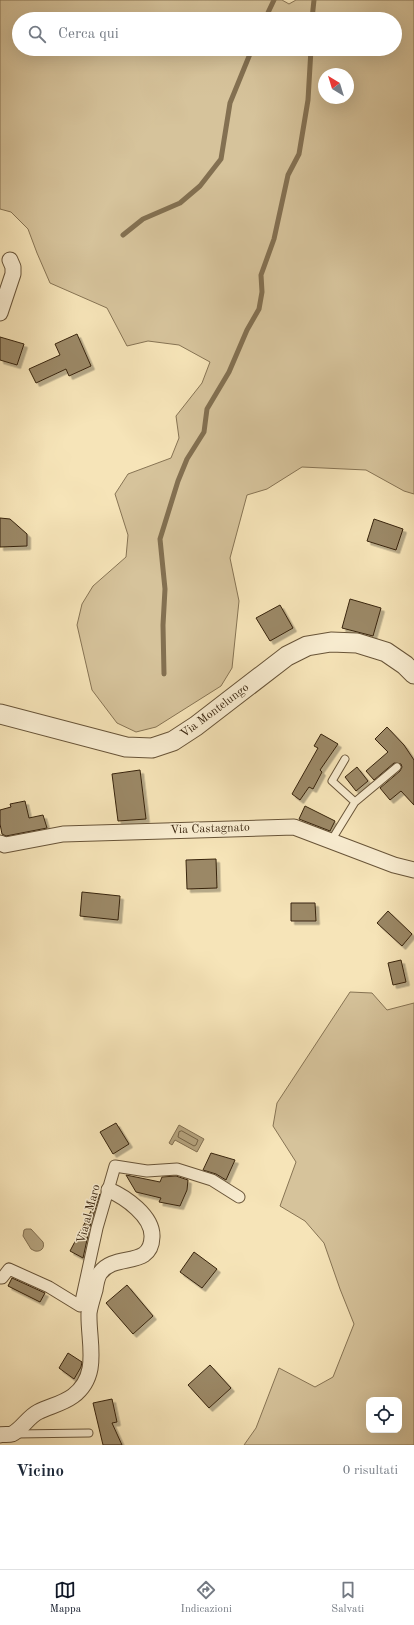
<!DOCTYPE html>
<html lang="it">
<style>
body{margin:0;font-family:"Old Standard TT",serif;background:#f2f2f3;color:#1f2937}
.controls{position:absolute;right:12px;bottom:12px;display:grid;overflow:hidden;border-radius:8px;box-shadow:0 4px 16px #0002}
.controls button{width:36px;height:36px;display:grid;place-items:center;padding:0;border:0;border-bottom:1px solid #e0e1e3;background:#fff;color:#1f2937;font:20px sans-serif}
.compass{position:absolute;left:318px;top:68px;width:36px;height:36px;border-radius:50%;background:#fff;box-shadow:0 4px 16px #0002;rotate:322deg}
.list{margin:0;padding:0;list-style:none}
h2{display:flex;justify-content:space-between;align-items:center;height:52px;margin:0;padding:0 16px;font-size:17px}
h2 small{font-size:13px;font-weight:400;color:#747a83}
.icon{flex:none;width:22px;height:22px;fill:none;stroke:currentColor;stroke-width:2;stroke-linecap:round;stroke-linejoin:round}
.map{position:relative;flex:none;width:414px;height:1445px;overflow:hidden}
.search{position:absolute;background:#fff;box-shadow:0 4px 16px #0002;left:12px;right:12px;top:12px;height:44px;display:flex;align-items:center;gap:10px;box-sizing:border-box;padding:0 14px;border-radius:22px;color:#747a83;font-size:15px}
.sheet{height:124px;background:#fff}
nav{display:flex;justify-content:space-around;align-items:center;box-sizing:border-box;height:56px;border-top:1px solid #e0e1e3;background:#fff;font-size:11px;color:#747a83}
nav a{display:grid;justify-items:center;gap:2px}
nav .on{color:#111827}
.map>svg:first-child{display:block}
</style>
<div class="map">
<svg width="414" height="1445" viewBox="0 0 414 1445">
<defs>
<filter id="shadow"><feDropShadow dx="3.5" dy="3.5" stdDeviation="0" flood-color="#0004"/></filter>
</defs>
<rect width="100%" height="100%" fill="#f6e4b8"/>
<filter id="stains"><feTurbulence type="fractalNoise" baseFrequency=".005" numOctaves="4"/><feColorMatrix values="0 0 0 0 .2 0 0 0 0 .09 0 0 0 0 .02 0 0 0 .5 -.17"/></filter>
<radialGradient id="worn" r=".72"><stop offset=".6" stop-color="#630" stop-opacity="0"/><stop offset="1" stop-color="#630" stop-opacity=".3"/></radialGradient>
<path fill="#d6c39b" stroke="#877454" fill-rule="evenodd" d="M0,0H282L289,4L296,0H414V494L404,491L366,470L302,467L267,489L247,495L230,558L239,601L232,668L221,686L156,727L136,732L117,723L92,690L77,625L82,604L93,586L126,557L128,535L115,494L128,474L171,458L179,438L176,416L202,383L210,362L179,345L148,341L127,346L107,308L50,283L37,253L28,229L11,212L0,209ZM19,19H395V49H19ZM324,74H348V98H324Z
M350,992L372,993L387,1010L414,1003V1445H244L256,1428L279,1368L315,1387L333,1377L354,1324L340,1289L324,1243L305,1221L280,1206L296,1162L273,1126L277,1103ZM369,1400H399V1430H369Z"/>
<path fill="#b5a37e" stroke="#837051" d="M179,1125L204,1139L197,1152L175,1140L172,1145L169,1143Z
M26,1229H31L43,1242C45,1248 41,1252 35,1251L31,1249L23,1236L24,1230Z"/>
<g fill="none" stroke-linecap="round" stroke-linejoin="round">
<path stroke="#766446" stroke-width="1" d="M182,1131L198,1140L196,1145L194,1146L178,1137L179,1132Z"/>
<path stroke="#837051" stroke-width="5" d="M265,19L274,0
M312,19L314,0
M123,235L143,219L180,203L200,186L221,159L230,103L252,49
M164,674L163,625L165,589L160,539L178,481L187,459L204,432L207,409L229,372L247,330L259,309L262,292L261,275L274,239L288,175L299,154L308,100L311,49"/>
</g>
<path fill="#9b8866" stroke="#38240e" filter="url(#shadow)" d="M77,334L91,366L69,376L66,369L36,383L29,369L60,355L55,344Z
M0,337L24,344L17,365L0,360Z
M0,518L10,519L27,534V546L0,547Z
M374,519L403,529L396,550L367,541Z
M350,599L381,608L373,636L342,628Z
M280,605L293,628L270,641L256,618Z
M387,727L404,745L414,760V805L401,791L390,800L380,788L400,771L402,767L401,764L394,763L374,780L366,771L388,752L375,739Z
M321,734L338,744L320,770L322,772L313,789L309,787L300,800L292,794L318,748L314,746Z
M357,767L368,781L356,791L345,777Z
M140,770L146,819L118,821L112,774Z
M25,801L29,818L43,815L47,828L6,836L2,834L0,824V810L11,807L10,804Z
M305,806L335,821L330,831L299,819Z
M216,859L217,888L187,889L186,860Z
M82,892L120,896L118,920L80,916Z
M291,903H315L316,921H291Z
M388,911L412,934L402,946L377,923Z
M401,960L406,982L393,985L388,963Z
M116,1123L129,1144L113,1154L100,1132Z
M211,1153L235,1160L226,1180L216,1174L203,1170Z
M126,1175L160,1182L162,1177L176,1176L188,1180L187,1190L180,1206L159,1202L161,1198L136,1192Z
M100,1194L90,1226L83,1258L70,1251Z
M194,1252L217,1269L202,1288L180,1272Z
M12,1278L45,1293L40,1302L8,1286Z
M127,1285L153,1316L133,1334L106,1303Z
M68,1353L82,1362L81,1367L74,1379L59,1368Z
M210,1365L231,1388L209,1408L188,1385Z
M112,1399L117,1422L112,1423L122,1445H103L93,1403Z"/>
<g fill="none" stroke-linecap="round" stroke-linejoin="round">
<defs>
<path id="service" d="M345,759L332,781L355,802
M331,841L355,802L397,767
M16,1434L89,1433"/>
<path id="pedestrian" d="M0,1278H2L9,1269L49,1287L80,1306L97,1228L115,1166L147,1171L177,1169L212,1180L239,1197"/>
<path id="minor" d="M0,313L13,274V267L10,260
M0,843L5,845L63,834L294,827L394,865L414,870
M0,1435C3,1434 9,1435 12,1434C22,1429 28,1417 38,1412C50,1406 62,1404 73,1396C101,1375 88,1342 89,1313C90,1306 93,1297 95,1290C96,1284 97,1277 100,1273C115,1252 151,1269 152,1237C153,1216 125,1197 109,1190"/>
<path id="tertiary" d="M0,714L126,747L152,748L173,741L196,726L287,656L307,646L331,642L357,643L386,652L405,665L414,674"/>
</defs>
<use href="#service" stroke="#685438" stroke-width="9"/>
<use href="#pedestrian" stroke="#685438" stroke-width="13"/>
<use href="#minor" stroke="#685438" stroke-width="17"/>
<use href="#tertiary" stroke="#685438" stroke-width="21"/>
<use href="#service" stroke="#f9edd1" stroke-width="7"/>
<use href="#pedestrian" stroke="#f9edd1" stroke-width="11"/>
<use href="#minor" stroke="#f9edd1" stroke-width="15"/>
<use href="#tertiary" stroke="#f9edd1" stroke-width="19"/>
</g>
<g text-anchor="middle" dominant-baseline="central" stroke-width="3" stroke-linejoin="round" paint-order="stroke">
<g font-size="12" fill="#38240e" stroke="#f9edd1">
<text transform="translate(215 711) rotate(-37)">Via Montelungo</text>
<text transform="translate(210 829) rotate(-2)">Via Castagnato</text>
<text transform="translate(89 1214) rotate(-75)">Via al Maro</text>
</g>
</g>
<rect width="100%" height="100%" filter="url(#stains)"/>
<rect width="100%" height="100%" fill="url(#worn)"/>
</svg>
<div class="controls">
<button><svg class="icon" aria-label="locate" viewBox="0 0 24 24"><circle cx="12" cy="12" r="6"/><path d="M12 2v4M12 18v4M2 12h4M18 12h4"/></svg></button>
</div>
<svg class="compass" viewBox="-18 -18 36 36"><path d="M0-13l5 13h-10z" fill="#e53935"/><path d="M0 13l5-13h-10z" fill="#747a83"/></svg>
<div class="search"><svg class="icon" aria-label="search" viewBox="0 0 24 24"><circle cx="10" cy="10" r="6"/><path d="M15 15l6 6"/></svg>Cerca qui</div>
</div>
<section class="sheet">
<h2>Vicino<small>0 risultati</small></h2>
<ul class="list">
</ul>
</section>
<nav>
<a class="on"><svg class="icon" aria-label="map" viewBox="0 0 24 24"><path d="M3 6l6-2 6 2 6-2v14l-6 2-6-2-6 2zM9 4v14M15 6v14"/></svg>Mappa</a>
<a><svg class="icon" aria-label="directions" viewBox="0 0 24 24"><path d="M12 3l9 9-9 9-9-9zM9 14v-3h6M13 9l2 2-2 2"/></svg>Indicazioni</a>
<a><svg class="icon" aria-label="saved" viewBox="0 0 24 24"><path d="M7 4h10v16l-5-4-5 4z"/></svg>Salvati</a>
</nav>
